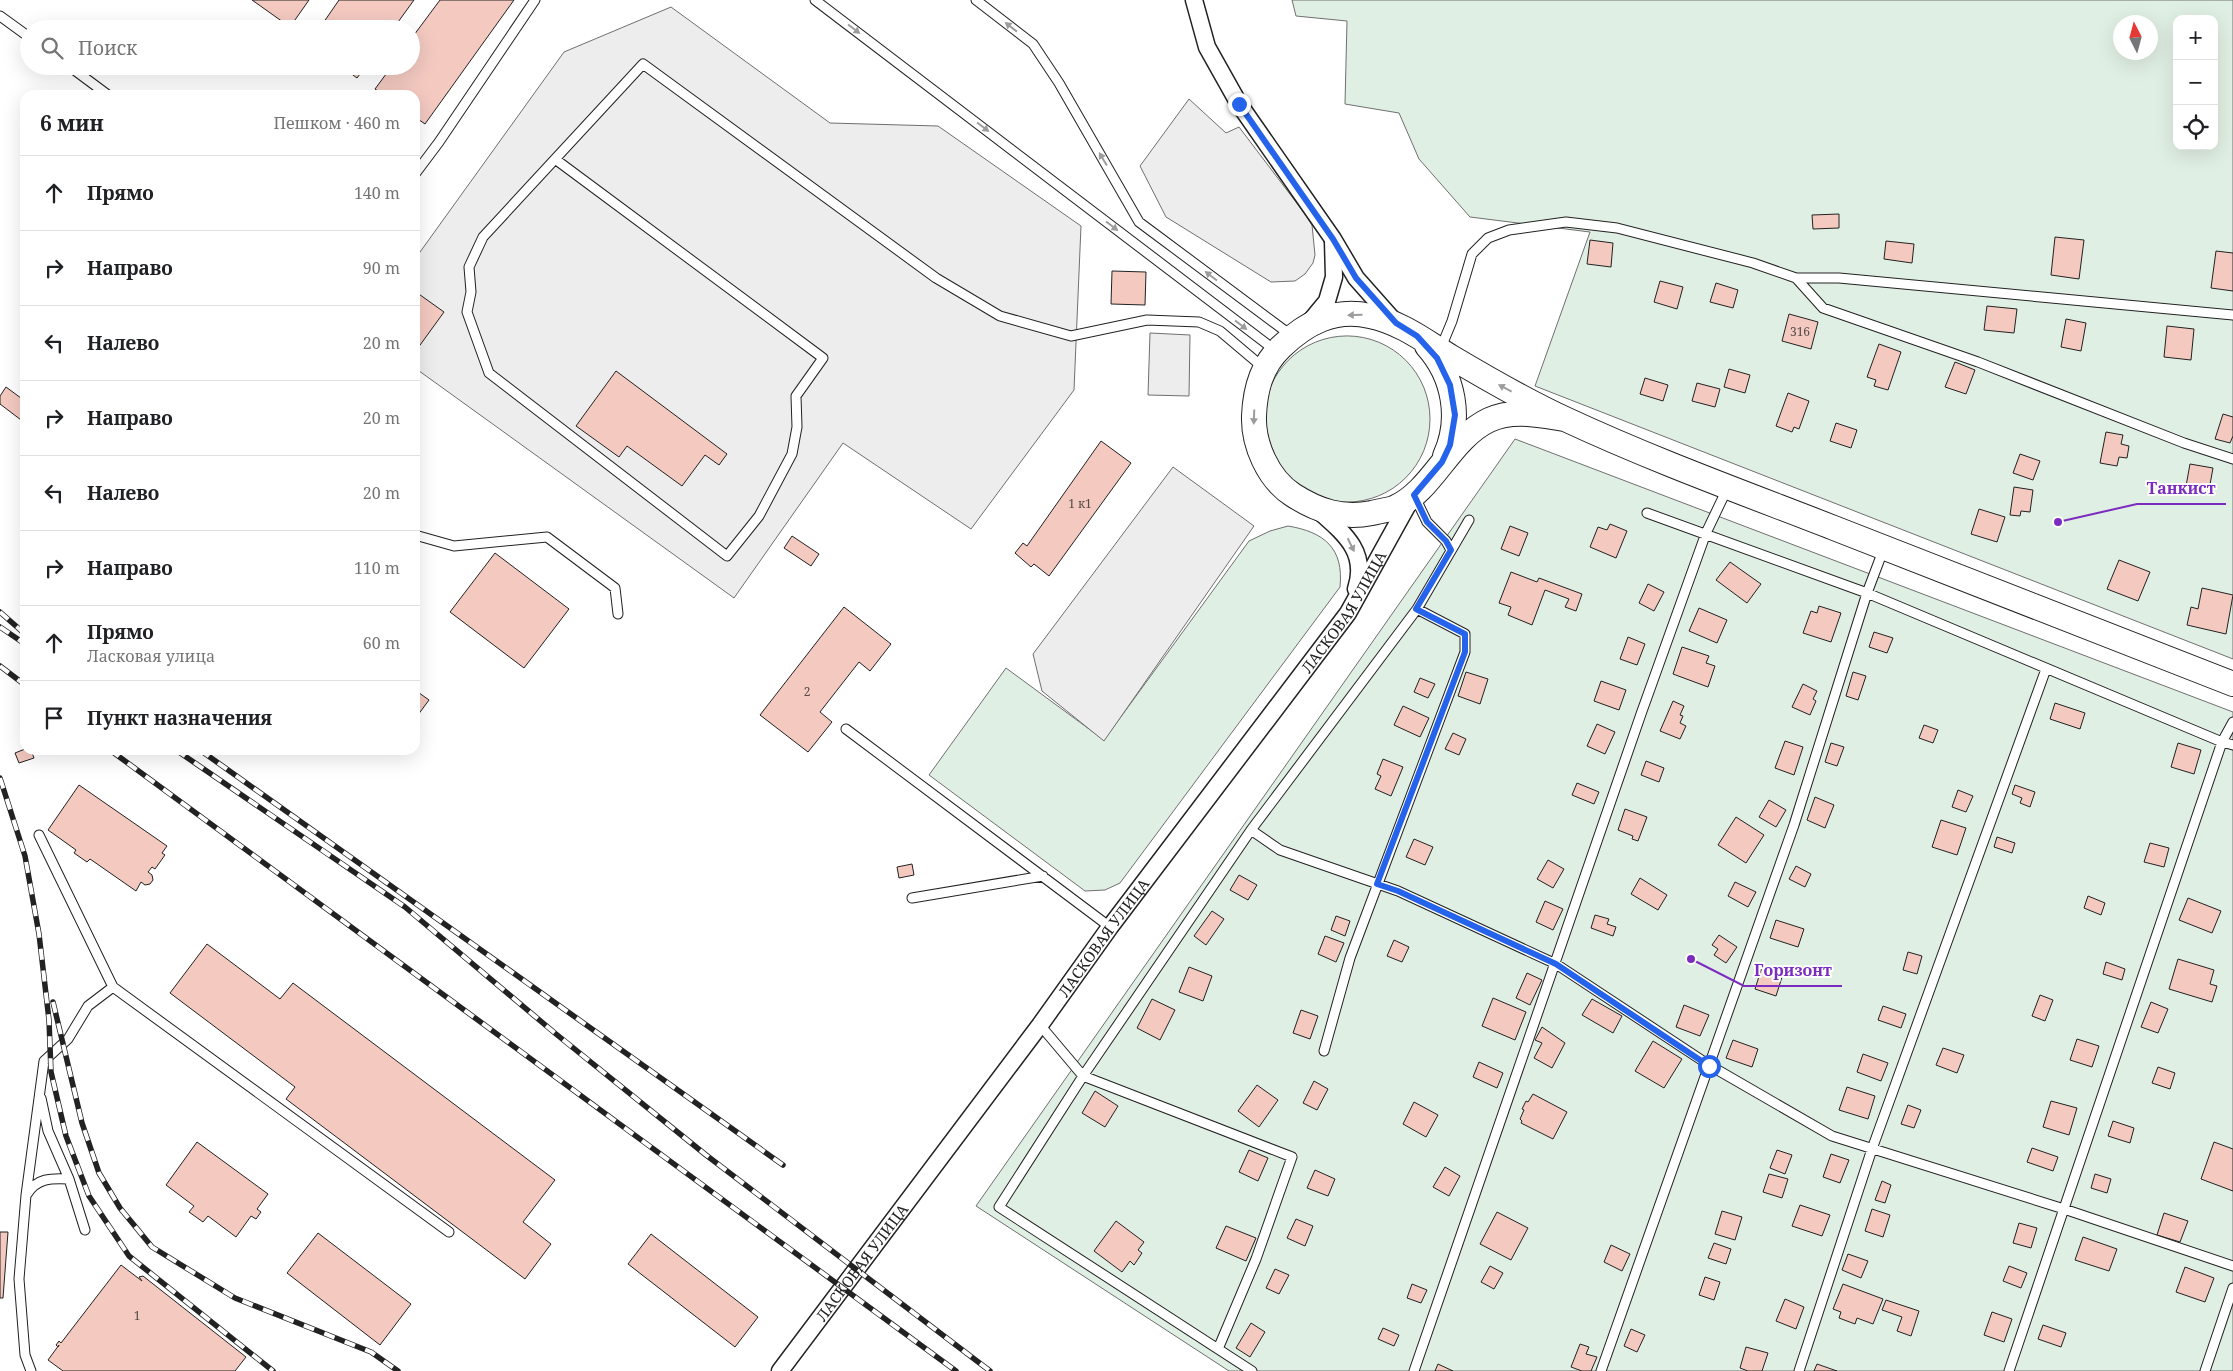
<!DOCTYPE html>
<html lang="ru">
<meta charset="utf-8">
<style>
body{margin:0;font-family:"Noto Serif",serif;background:#f2f2f2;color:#202124}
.controls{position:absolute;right:15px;top:15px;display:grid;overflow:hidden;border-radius:10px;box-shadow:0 5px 20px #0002}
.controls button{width:45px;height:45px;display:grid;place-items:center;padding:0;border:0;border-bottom:1px solid #e0e0e0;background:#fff;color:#202124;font:25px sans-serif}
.compass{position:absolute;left:2113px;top:15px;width:45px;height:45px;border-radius:50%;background:#fff;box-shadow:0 5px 20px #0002;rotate:354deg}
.stop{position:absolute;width:15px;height:15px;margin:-11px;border:4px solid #2563eb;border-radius:50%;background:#fff}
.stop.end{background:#2563eb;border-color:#fff;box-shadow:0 1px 5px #0008}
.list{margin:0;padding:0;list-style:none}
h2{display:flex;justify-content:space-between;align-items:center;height:65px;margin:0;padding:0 20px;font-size:21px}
h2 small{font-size:16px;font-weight:400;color:#757577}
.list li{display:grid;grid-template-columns:32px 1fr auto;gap:15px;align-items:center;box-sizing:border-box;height:75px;padding:0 20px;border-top:1px solid #e0e0e0}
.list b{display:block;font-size:19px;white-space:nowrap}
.list p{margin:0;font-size:16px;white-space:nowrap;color:#757577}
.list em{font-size:16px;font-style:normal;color:#757577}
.icon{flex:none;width:28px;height:28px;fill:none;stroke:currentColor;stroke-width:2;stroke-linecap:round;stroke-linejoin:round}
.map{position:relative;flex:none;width:2233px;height:1371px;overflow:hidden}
.search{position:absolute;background:#fff;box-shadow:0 5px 20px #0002;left:20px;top:20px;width:400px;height:55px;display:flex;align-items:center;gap:12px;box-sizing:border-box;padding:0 18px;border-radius:28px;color:#757577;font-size:19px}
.panel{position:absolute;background:#fff;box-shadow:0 5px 20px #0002;left:20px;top:90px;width:400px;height:665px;border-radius:15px}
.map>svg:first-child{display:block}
</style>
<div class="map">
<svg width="2233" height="1371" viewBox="0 0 2233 1371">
<rect width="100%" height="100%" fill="#fff"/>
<path fill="#e0efe3" stroke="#6f6f6f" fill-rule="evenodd" d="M1292,0H2233V659L1535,386L1590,232L1470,217L1419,159L1399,113L1345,104L1347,21L1296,16ZM2177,19H2214V146H2177ZM2120,22H2150V52H2120Z
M1264 419a83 83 0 1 1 166 0a83 83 0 1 1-166 0Z
M1515,439L2233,712V1371H1229L976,1206Z
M1288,526C1324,532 1344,548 1340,587L1120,883L1105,890L1085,891L929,775L1006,668L1104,740L1249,541L1270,531Z"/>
<path fill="#ededed" stroke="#6f6f6f" d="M671,7L830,123L938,126L1081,226L1074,390L971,529L843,443L734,598L415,368V259L564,52Z
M1189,99L1226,133L1239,127L1305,214L1312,225L1315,255L1313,263L1305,274L1295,281L1271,282L1166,217L1140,166Z
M1150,333L1190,335L1189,396L1148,395Z
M1173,467L1254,526L1104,741L1042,691L1033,654Z"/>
<path fill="#f3c9c0" stroke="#222" d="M252,0H309L290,27Z
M339,0H414L393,29H319Z
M440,0H514L425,124L415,117V95H384L375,89L392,66H411V39Z
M341,66H366L357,78Z
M1839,214V228L1813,229L1812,215Z
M2055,237L2084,240L2079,279L2051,275Z
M1590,240L1613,243L1611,267L1587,264Z
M1886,241L1914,244L1912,263L1884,259Z
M2216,251L2233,253V291L2211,288Z
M1112,271L1146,272L1145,305L1111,304Z
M1660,281L1683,287L1677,309L1654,302Z
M1716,283L1738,290L1733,308L1710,302Z
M416,292L444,312L415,352V294Z
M1987,306L2017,309L2014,333L1984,330Z
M1789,314L1818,322L1811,349L1782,341Z
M2066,319L2086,323L2081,351L2061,347Z
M2167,326L2194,329L2191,360L2164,357Z
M1879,344L1901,352L1888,390L1874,386L1876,380L1867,377Z
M1955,362L1975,370L1966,394L1945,387Z
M1729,369L1750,375L1745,393L1724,387Z
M616,371L727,454L719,465L705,455L682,486L627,446L619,457L576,426Z
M1645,378L1668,385L1663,401L1640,394Z
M1697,383L1720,389L1715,407L1692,401Z
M6,387L25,401V423L0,404V396Z
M1788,393L1809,401L1799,429L1794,427L1792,432L1776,426Z
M2223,414L2233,417V436L2230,443L2215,439Z
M1836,423L1857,430L1851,448L1830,441Z
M2106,432L2123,435L2121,444L2129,446L2127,458L2119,457L2117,466L2100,463Z
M1101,441L1131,463L1049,576L1034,564L1031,567L1015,553L1023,543L1027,546Z
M2020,454L2040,461L2033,480L2013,473Z
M2190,464L2213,468L2209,490L2186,486Z
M2014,487L2033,490L2030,512L2021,511L2020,516L2010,515Z
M1979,509L2005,517L1997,542L1971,534Z
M1610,524L1627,531L1616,558L1590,547L1598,527L1607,530Z
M1510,526L1528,533L1519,556L1501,549Z
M792,536L819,554L811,566L784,548Z
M495,553L569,609L524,668L450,612Z
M2119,560L2150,572L2138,601L2107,589Z
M1730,562L1761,584L1747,603L1716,580Z
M1511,572L1537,582L1539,578L1582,594L1576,611L1565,607L1569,599L1545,590L1532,625L1508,615L1511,607L1499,603Z
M1648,584L1664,592L1654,611L1639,603Z
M2202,588L2233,595L2226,634L2187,625L2191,607L2198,609Z
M1819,606L1841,613L1831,642L1803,633L1811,611L1817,613Z
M844,607L891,644L870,671L859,662L820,712L832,722L808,752L760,715Z
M1699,608L1727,620L1717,643L1689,631Z
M1874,632L1893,638L1887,653L1869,647Z
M1628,637L1645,644L1637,665L1620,659Z
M1682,647L1709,656L1706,663L1715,666L1708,687L1673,674Z
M1466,672L1488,679L1480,704L1458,696Z
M1853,672L1866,676L1858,700L1846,696Z
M1420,678L1435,684L1428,698L1414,692Z
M1601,681L1626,690L1619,710L1594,701Z
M1803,684L1817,691L1813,699L1816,701L1810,715L1792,707Z
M415,690L429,700L415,719Z
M1673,701L1684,706L1680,715L1683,716L1680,723L1686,726L1680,739L1660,731Z
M2055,703L2085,713L2080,729L2050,719Z
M1403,706L1429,718L1420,737L1394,725Z
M1597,724L1615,732L1605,754L1587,746Z
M1924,725L1938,730L1933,743L1919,738Z
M1453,733L1466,739L1459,755L1445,749Z
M1785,741L1803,747L1794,775L1775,768Z
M1831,743L1844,747L1837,766L1825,762Z
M2178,743L2201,750L2194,774L2171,767Z
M25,749L31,750L34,758L19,763L15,753Z
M1383,759L1403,767L1391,796L1375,789L1381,776L1377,774Z
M1646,761L1664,768L1659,782L1641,775Z
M1577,783L1599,792L1594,804L1572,795Z
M79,785L167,846L162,853L165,855L155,869L152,867L148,872L152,875L153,880L150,884L145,885L141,882L136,891L90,859L87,862L74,853L76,850L48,830Z
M2015,785L2035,792L2030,807L2020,803L2022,798L2012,794Z
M1958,790L1973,796L1966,812L1952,807Z
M1815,797L1834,805L1825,828L1807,820Z
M1769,800L1786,810L1776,827L1759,817Z
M1625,809L1647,817L1638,841L1632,839L1633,836L1618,830Z
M1736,817L1764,835L1746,863L1718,845Z
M1941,820L1966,828L1957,855L1932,847Z
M1997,837L2015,843L2012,853L1994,847Z
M1414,839L1433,847L1425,865L1406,857Z
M2150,843L2169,848L2164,867L2144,862Z
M1548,860L1564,869L1553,888L1537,879Z
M912,864L914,875L899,878L897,867Z
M1796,866L1811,874L1805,887L1789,879Z
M1239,875L1257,885L1248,900L1230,890Z
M1640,878L1667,895L1658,910L1631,894Z
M1735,882L1756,892L1748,907L1728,896Z
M2088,896L2105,903L2101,915L2084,908Z
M2188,898L2221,911L2212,933L2179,920Z
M1545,901L1563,909L1553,930L1536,922Z
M1212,911L1224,919L1206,945L1194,936Z
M1595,915L1609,919L1607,924L1616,927L1613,936L1591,928Z
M1336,916L1350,921L1345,936L1331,930Z
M1776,920L1804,929L1798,947L1770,938Z
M1719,935L1737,947L1726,963L1714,955L1718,949L1712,945Z
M1325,936L1344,943L1336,962L1318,954Z
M1394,940L1409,947L1402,962L1387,956Z
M207,944L280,999L293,983L555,1180L523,1222L551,1244L525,1279L286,1099L295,1087L170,993Z
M1908,952L1922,956L1917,974L1903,970Z
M2178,959L2214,970L2210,984L2217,986L2212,1002L2169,989Z
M2106,962L2125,969L2122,980L2103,974Z
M1189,967L1212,976L1203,1001L1179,992Z
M1762,967L1783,974L1776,996L1755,989Z
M1527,973L1542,980L1530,1005L1516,998Z
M2040,995L2053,1000L2045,1021L2032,1016Z
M1493,998L1526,1012L1515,1040L1482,1026Z
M1152,999L1175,1010L1160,1040L1137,1028Z
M1592,999L1622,1016L1613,1033L1582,1015Z
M2151,1002L2168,1009L2158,1033L2141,1027Z
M1684,1005L1709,1015L1700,1036L1676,1027Z
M1883,1006L1906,1014L1901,1028L1878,1020Z
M1301,1010L1318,1016L1310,1039L1293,1033Z
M1542,1027L1565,1043L1552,1068L1534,1058L1542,1043L1535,1040Z
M2077,1039L2099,1046L2092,1067L2070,1060Z
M1733,1040L1758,1049L1752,1067L1726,1058Z
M1653,1041L1682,1059L1664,1088L1635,1071Z
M1943,1048L1964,1055L1957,1073L1936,1065Z
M1863,1054L1888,1063L1881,1081L1857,1072Z
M1479,1062L1503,1073L1497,1088L1473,1077Z
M2158,1067L2175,1073L2170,1089L2152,1083Z
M1314,1081L1328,1089L1317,1110L1303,1103Z
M1257,1085L1278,1100L1259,1127L1238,1111Z
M1847,1087L1875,1096L1868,1119L1839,1110Z
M1095,1091L1118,1106L1105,1127L1082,1113Z
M1533,1094L1567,1112L1553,1139L1521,1123L1522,1121L1520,1119L1524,1110L1522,1109L1526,1101L1528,1102Z
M2051,1101L2077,1108L2069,1135L2043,1127Z
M1414,1102L1438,1115L1426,1137L1403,1124Z
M1908,1105L1921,1110L1914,1128L1901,1124Z
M2113,1121L2134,1128L2130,1143L2108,1136Z
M197,1142L268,1194L257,1209L261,1212L256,1219L251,1216L236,1237L208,1216L203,1222L189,1212L194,1206L166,1185Z
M2214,1142L2233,1149V1191L2201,1179Z
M2032,1148L2058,1157L2053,1171L2027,1162Z
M1249,1150L1268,1158L1258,1181L1239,1172Z
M1777,1150L1792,1155L1785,1174L1770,1168Z
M1831,1154L1849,1160L1840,1183L1823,1177Z
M1445,1167L1460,1176L1449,1196L1433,1187Z
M1315,1170L1335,1179L1328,1196L1307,1188Z
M1769,1174L1788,1179L1782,1198L1763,1192Z
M2095,1174L2111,1179L2107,1193L2091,1188Z
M1882,1181L1891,1185L1885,1203L1875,1200Z
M1800,1205L1830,1215L1822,1236L1792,1226Z
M1872,1209L1890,1215L1883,1237L1865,1231Z
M1722,1211L1742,1217L1735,1240L1715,1234Z
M1497,1212L1528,1228L1511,1260L1480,1244Z
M2164,1213L2188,1221L2180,1242L2157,1235Z
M1296,1219L1313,1226L1305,1246L1287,1238Z
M1116,1221L1144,1242L1138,1250L1142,1253L1134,1265L1130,1261L1122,1272L1094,1251Z
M2019,1223L2037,1228L2031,1248L2013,1243Z
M1226,1226L1256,1238L1246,1261L1216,1248Z
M0,1232H8L3,1298H0Z
M318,1233L411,1304L380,1345L287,1273Z
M651,1234L758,1317L735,1347L628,1264Z
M2083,1237L2117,1249L2109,1271L2075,1260Z
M1714,1243L1731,1249L1726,1264L1708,1258Z
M1611,1245L1630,1254L1622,1271L1604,1262Z
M1848,1254L1868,1261L1861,1278L1842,1270Z
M121,1265L142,1281L139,1277L143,1276L246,1357L235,1371H63L48,1360L59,1345L58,1347L56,1345L59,1341L61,1343Z
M1490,1266L1503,1273L1494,1289L1481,1282Z
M2009,1266L2027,1273L2021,1288L2003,1281Z
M2185,1267L2214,1278L2205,1302L2176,1292Z
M1275,1269L1289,1275L1279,1294L1266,1288Z
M1705,1277L1720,1282L1714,1300L1699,1295Z
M1412,1284L1427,1290L1421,1303L1407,1298Z
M1843,1284L1883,1299L1873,1324L1857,1318L1855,1324L1839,1318L1841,1312L1833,1309Z
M1785,1299L1804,1307L1796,1329L1776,1321Z
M1886,1300L1919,1311L1911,1336L1897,1331L1902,1317L1882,1310Z
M1992,1312L2012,1319L2004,1342L1984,1335Z
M1251,1323L1265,1332L1250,1357L1236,1348Z
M2043,1325L2066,1333L2061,1347L2038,1339Z
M1383,1328L1399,1335L1394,1346L1378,1339Z
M1631,1329L1645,1335L1637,1352L1624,1346Z
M1580,1344L1589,1347L1586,1354L1597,1357L1591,1371H1582L1571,1367Z
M1746,1347L1768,1353L1762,1371H1748L1740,1368Z
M1438,1364L1453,1371H1435Z
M1817,1364L1837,1371H1814Z"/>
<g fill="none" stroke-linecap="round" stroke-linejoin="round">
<defs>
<path id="lane" d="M815,0L1276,351
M976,0L1033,44L1059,83L1139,222L1292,336
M0,16L29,37
M69,66L108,95
M555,159L823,358L796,396L797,427L792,454L759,516L727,556L489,373L467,312L471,292L469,267L483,237L643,64L936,278L1000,316L1071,336L1147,320L1199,322L1220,331L1265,369
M415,174L439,142L535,0
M1796,278L1823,308L1978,362L2184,443L2233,459
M1440,350L1452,321L1472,254L1488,238L1509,230L1566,222L1617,228L1753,263L1796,278H1839L2233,315
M1414,495L1427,522L1446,541L1451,550
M1647,513L1867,593L2222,742L2233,745
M415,535L454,546L547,537L615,588L618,614
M846,729L1110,927
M1251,830L1280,850L1398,891L1556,964L1709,1065L1832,1136L2064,1209L2233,1266
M39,835L113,987L449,1232
M912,898L1043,876
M1040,1025L1083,1076L1292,1157L1256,1259L1218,1349
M1324,1051L1350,958L1465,652V634L1417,609
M41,1098L48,1131L69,1179L85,1230
M27,1194C37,1178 51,1178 69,1179
M31,1371L25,1355L19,1279L26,1195L44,1061L68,1039L88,1006L113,987
M1252,1371L999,1207L1083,1076L1251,830L1417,609L1469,520
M1414,1371L1641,714L1706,533L1728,487
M1601,1371L1794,825L1867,593L1884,548
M1799,1371L1872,1149L2046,669
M2009,1371L2222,742L2233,722
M2205,1371L2233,1288"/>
<g id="street">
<path d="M1194,0L1207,47L1239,104L1333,239L1356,278L1395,322"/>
<path d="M1308,324L1327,301L1334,277L1333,241"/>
<path d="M1320,512C1345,534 1368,553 1356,589"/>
<path id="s1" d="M780,1371L1040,1025L1110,927L1348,613L1411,499"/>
</g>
<path id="secondary" d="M1427,346C1454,376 1462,419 1445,456
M1564,419C1539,415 1513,409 1489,420C1449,439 1433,491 1394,508C1388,510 1379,511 1372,513C1342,519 1318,511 1293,495C1268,479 1253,444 1254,416C1255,390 1261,366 1281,347C1306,323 1334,308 1370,316C1400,322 1425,341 1451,357C1488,379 1526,401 1565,419C1653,460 1744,493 1834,528C1967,580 2100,632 2233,684"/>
</defs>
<use href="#lane" stroke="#222" stroke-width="11"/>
<use href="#street" stroke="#222" stroke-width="19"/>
<use href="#secondary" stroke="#222" stroke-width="26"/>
<use href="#lane" stroke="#fff" stroke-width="9"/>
<use href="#street" stroke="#fff" stroke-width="16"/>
<use href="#secondary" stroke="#fff" stroke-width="24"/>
<defs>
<path id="rail" d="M0,612L25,634
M0,627L25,644
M0,666L25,685
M110,750L956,1371
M176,750L405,907L556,1034L706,1155L990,1371
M200,750L783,1165
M0,778L25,856L39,934L49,1020L51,1072L66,1136L89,1196L129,1256L273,1371
M53,1002L82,1123L99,1173L120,1208L152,1247L235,1298L371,1352L398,1371"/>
</defs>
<use href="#rail" stroke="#222" stroke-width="5.5"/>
<use href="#rail" stroke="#fff" stroke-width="4" stroke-dasharray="11" stroke-linecap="butt"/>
</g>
<defs><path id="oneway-solid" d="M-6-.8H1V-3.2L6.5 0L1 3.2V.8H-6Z" transform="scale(1.25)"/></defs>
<g fill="#9c9c9c">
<use href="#oneway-solid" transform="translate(1011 27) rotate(-142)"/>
<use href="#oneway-solid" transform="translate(854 29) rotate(37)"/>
<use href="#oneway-solid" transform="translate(983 127) rotate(37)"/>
<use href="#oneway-solid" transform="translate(1103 159) rotate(-121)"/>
<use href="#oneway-solid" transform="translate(1112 226) rotate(37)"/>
<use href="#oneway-solid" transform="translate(1211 276) rotate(-143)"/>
<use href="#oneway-solid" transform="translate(1355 315) rotate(179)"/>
<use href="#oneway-solid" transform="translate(1241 325) rotate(37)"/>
<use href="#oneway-solid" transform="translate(1505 388) rotate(-152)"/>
<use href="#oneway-solid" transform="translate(1254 417) rotate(92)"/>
<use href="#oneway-solid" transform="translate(1351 545) rotate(64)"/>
</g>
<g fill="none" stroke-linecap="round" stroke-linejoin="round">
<path stroke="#2563eb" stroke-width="6" d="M1239,104L1333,239L1356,278L1396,323L1417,336L1437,358L1450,385L1455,415L1450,445L1442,462L1414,495L1427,522L1446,541L1451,550L1416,609L1465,634V652L1377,884L1398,891L1556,964L1709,1066"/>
</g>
<g text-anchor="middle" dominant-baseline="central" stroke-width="4" stroke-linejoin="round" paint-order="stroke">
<g font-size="12" fill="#564c4a">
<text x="1800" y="331">316</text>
<text x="1080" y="503">1 к1</text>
<text x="807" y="691">2</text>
<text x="137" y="1315">1</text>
</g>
<g font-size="15" fill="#222" stroke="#fff">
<text stroke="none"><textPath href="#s1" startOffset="946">ЛАСКОВАЯ УЛИЦА</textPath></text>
<text stroke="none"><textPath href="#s1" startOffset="541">ЛАСКОВАЯ УЛИЦА</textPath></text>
<text stroke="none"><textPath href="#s1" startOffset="136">ЛАСКОВАЯ УЛИЦА</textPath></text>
</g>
</g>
<path fill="none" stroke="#7b2cbf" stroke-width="2" d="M2058 522L2137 504H2226M1691 959L1744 986H1842"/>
<g fill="#7b2cbf" stroke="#fff" stroke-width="2">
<circle cx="2058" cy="522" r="5"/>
<circle cx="1691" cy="959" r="5"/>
</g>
<g font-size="16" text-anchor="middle" font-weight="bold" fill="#7b2cbf" stroke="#fff" stroke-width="4" stroke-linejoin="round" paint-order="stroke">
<text x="2181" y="494">Танкист</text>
<text x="1793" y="976">Горизонт</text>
</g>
</svg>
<div class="controls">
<button>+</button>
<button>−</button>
<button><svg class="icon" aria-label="locate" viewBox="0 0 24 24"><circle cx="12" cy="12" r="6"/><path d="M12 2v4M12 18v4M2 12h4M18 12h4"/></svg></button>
</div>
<svg class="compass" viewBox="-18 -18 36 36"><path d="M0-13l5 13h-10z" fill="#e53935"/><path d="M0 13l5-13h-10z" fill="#757577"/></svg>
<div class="stop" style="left:1709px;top:1066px"></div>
<div class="stop end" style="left:1239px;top:104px"></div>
<div class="search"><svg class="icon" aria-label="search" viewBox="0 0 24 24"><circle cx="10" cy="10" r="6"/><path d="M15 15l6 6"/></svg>Поиск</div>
<section class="panel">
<h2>6 мин<small>Пешком · 460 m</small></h2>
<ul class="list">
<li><svg class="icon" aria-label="ahead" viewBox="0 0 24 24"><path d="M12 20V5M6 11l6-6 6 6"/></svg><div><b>Прямо</b></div><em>140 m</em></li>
<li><svg class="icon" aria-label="right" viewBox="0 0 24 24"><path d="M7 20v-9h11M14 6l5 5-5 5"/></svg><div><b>Направо</b></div><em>90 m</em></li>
<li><svg class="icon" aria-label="left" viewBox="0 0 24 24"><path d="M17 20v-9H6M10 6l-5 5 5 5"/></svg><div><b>Налево</b></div><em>20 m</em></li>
<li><svg class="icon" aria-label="right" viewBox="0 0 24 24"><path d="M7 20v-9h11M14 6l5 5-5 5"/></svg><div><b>Направо</b></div><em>20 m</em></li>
<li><svg class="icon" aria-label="left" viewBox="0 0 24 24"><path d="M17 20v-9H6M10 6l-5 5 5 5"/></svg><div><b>Налево</b></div><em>20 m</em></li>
<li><svg class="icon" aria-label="right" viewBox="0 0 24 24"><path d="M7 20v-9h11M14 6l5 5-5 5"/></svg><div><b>Направо</b></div><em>110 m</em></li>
<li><svg class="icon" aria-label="ahead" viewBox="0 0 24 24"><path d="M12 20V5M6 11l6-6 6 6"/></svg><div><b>Прямо</b><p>Ласковая улица</p></div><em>60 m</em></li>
<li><svg class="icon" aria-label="arrive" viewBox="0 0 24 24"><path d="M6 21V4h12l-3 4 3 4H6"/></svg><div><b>Пункт назначения</b></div></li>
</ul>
</section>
</div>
